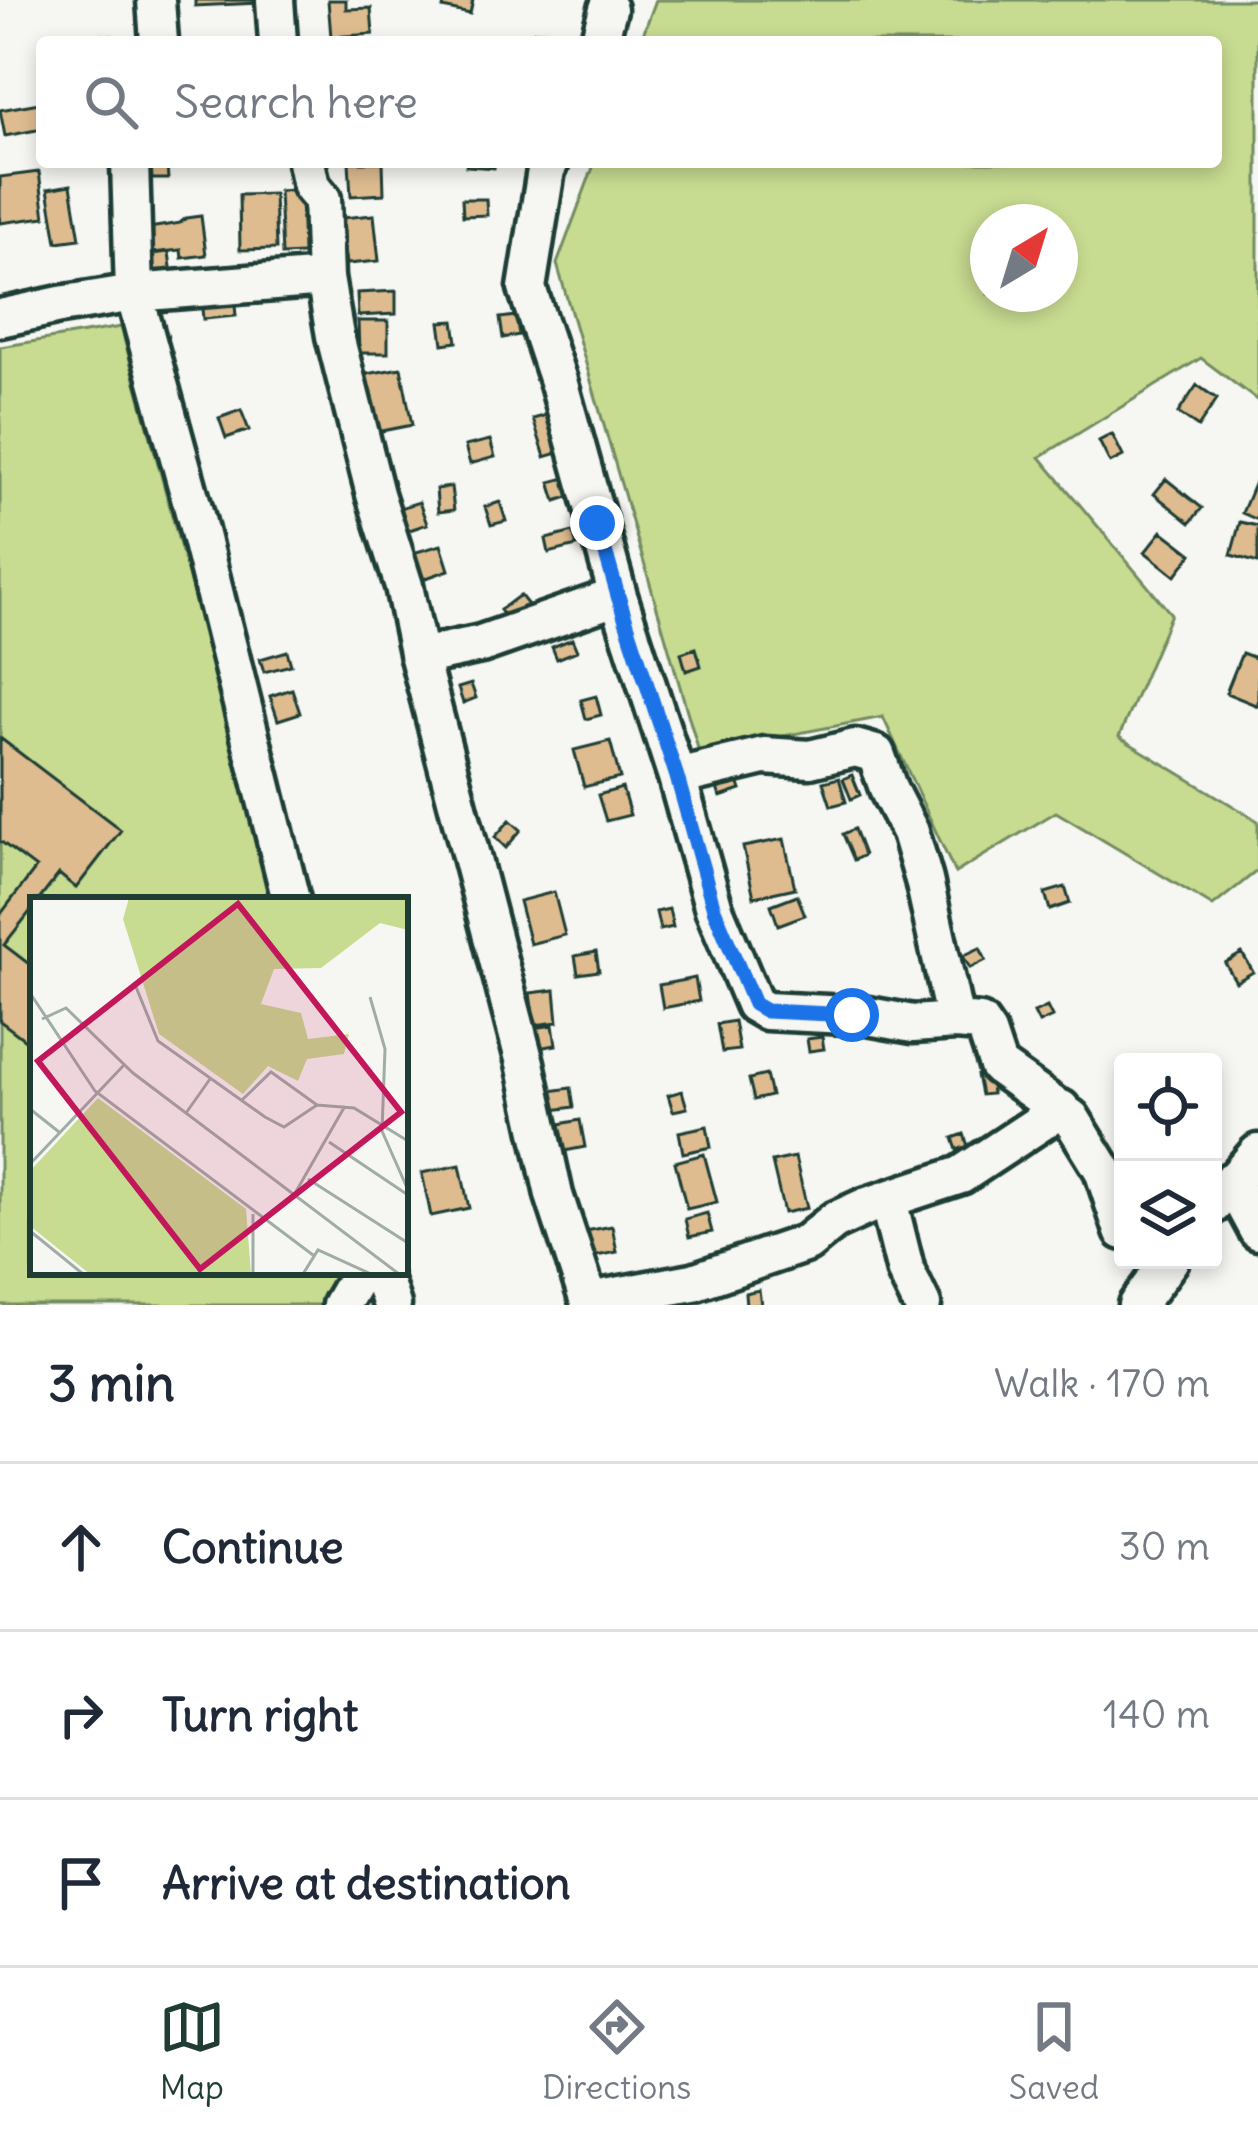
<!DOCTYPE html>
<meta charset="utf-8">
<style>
body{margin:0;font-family:Delius,sans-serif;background:#f6f6f7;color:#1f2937}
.controls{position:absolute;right:36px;bottom:36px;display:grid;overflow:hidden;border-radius:12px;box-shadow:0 6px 18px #0003}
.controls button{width:108px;height:108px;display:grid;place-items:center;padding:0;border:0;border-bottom:3px solid #e0e1e3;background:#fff;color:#1f2937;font:60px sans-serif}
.compass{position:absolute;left:970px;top:204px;width:108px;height:108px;border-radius:50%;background:#fff;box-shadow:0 6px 18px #0003;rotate:38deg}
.stop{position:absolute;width:36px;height:36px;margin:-27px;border:9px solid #1a73e8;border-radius:50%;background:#fff}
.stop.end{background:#1a73e8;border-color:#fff;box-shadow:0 3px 12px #0008}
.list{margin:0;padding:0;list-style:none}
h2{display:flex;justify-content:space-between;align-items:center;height:156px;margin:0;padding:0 48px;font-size:51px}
h2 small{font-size:39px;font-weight:400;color:#747a83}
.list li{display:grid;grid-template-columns:78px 1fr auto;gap:36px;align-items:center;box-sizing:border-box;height:168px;padding:0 48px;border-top:3px solid #e0e1e3}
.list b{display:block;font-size:45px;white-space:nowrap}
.list em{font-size:39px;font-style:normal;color:#747a83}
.icon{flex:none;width:66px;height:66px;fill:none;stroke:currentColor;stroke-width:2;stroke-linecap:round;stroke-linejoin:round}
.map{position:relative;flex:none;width:1258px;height:1305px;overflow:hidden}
.search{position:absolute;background:#fff;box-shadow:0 6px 18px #0003;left:36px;right:36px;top:36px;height:132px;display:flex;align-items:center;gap:30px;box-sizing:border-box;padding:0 42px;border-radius:12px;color:#747a83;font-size:45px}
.sheet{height:660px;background:#fff}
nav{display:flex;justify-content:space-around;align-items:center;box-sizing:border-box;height:168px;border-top:3px solid #e0e1e3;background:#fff;font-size:33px;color:#747a83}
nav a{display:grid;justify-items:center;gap:6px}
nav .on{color:#1f3d34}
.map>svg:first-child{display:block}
</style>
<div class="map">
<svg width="1258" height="1305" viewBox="0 0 1258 1305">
<rect width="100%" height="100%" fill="#f6f6f2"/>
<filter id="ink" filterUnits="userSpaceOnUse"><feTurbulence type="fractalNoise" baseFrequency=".00833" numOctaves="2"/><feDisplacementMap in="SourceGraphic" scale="24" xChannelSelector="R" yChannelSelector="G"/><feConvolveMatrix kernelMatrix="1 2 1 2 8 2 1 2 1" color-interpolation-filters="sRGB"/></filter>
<g filter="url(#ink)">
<path fill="#c7db91" stroke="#738c62" stroke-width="3" fill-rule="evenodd" d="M656,0H1258V401L1201,358L1040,457L1171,614L1119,737L1258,821V870L1213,906L1056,812L955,873L883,717L699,752L557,264L595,162H1216V42H640ZM988,222H1060V294H988Z
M121,327L276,900H33V1272H341L323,1305H0V347Z"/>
<path fill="#debc90" stroke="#1f3d34" stroke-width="3" d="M195,0H259V3L195,6Z
M328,0H346V9L371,8L373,34L331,37Z
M445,0H473L470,14L443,8Z
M535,31L557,32V42H535Z
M99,35L130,38L131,42L74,41Z
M39,103L42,129L5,136L0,110Z
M151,162H162L167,166L168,179H152Z
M349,162H383L384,194L351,196Z
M467,162H495L494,168L466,166Z
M39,172L45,217L0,223V177Z
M71,185L80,239L57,242L48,189Z
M307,189L322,253L282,255L279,191Z
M274,194L276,249L240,250L239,195Z
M462,199H486L487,215L463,216Z
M374,215L379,261L347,264L341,218Z
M201,216L206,255L182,258L181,250L152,253L149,228L180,223L186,218Z
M169,252L172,275L155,277L152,254Z
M396,291V314L358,316L357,293Z
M234,295L236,316L203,319L201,298Z
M516,316L519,335L503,338L500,318Z
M358,321H388V353H359Z
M454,321L457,342L443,344L440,322Z
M401,368L412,425L372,433L361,375Z
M1197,385L1217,399L1198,427L1178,413Z
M241,410L249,430L226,438L219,418Z
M553,413L565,451L545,457L533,419Z
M1112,434L1123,456L1110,463L1099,441Z
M490,440L495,457L470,464L465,446Z
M565,478L571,496L556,501L550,482Z
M1166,479L1202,508L1190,523L1154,494Z
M1255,482L1258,483V520L1242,513Z
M451,487L454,510L438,512L436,489Z
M419,502L427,524L395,535L387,512Z
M500,502L506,521L491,525L485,507Z
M1240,522L1258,526V563L1231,555Z
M1162,531L1192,554L1175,576L1145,552Z
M573,532L577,546L549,553L546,539Z
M441,545L449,570L409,584L402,556Z
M520,595L532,610L512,625L500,610Z
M572,639L577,651L557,659L552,647Z
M696,648L701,666L686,671L681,653Z
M287,651L291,665L264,672L260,659Z
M1242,653L1258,659V706L1226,693Z
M471,684L476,698L463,703L458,688Z
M292,689L300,713L278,720L270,696Z
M596,696L601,715L586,719L581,700Z
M0,738L121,830L76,888L59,874L39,900H33V908L4,945L33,967V1046L0,1021V915L36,868L0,841Z
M610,741L620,778L584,787L574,750Z
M735,772L741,790L720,797L714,779Z
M852,775L860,795L851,799L843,779Z
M839,778L846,802L831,806L823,782Z
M622,788L630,815L606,821L598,795Z
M510,820L521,830L506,848L495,837Z
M854,829L864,855L854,860L843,834Z
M784,839L795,888L754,897L743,847Z
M1065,887L1070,903L1050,910L1045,893Z
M554,892L565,935L530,944L519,901Z
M797,895L805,915L778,925L771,905Z
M669,909L673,927L660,930L656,912Z
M980,948L986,960L970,968L963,956Z
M596,952L599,971L578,974L575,956Z
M1242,953L1253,972L1236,982L1225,963Z
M695,978L699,1001L663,1008L659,985Z
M555,990L558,1022L534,1025L530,993Z
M1047,1007L1052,1017L1039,1023L1034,1013Z
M734,1021L739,1050L722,1052L717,1024Z
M553,1025L556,1045L532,1049L529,1029Z
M822,1037L824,1049L809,1051L807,1039Z
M989,1072L992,1094L981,1095L977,1075Z
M766,1075L771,1096L754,1100L749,1079Z
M571,1088L574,1107L553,1110L550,1091Z
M682,1091L687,1108L673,1111L668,1095Z
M580,1120L585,1147L565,1151L560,1124Z
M707,1126L711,1147L683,1153L679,1132Z
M964,1134L968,1146L957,1150L953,1138Z
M704,1154L717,1202L687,1209L675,1162Z
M795,1157L807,1208L784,1213L772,1162Z
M460,1165L469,1208L431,1216L422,1173Z
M707,1213L712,1232L689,1237L685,1219Z
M612,1226L617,1252L591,1257L586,1231Z
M759,1290L761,1305H746L745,1293Z"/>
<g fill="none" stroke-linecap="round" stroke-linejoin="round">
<defs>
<path id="minor" d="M156,0L159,42
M275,0L278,42
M599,42L608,9
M130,162L134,293L196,519L291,900
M306,162L311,186L322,199L325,278L335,336L375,494L404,586L419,657L525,1063L554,1195L590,1305
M550,162L546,170L527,288L559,384L618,596L677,777L714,909L754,1004L766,1011L868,1016L913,1024L955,1021L980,1023L987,1033L998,1066L1071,1118L1103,1170L1123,1231
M0,318L60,305L134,293L325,278
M419,657L481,644L618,596
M677,777L764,756L810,759L855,748L876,754L889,791L910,832L924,880L955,1021
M1231,1181L1258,1231
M888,1200L906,1272L922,1305
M1213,1205L1258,1153
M381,1272L392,1305
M589,1301L693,1282L807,1243L834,1221L867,1206L961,1175L1061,1109
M341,1305L360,1272
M1137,1305L1170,1260"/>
</defs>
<use href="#minor" stroke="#1f3d34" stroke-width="45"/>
<use href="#minor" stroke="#f6f6f2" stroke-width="36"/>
</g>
</g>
<g fill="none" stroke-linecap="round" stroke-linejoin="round" filter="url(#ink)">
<path stroke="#1a73e8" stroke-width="15" d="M597,523L618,596L677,777L714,909L754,1004L766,1011L852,1015"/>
</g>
<g transform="translate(30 897)">
<rect width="378" height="378" fill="#f6f6f2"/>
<path d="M99,1H378V33L350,26L291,71L244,72L231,107L271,116L278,142L319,137L314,157L277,162L268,184L238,169L213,197L129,137L93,22ZM68,201L216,312L221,377H60L0,329V274Z" fill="#c7db91"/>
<path fill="none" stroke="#a0aca6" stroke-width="3" d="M106,90L128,144L235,220L254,230L287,208M0,96L65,194L283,358M340,100L355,152L352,234L378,293M12,122L36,111L103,176L369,377M212,203L241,175L287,208L324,211L378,244M0,212L29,235M156,216L180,182M299,245L378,298M0,267L94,168M278,282L378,346M264,298L315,209M223,317V377M0,334L53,377M273,377L288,353L341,377"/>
<path fill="#c2185b" fill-opacity="0.15" stroke="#c2185b" stroke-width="6" d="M208,7L371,215L170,372L8,164Z"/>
<rect width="378" height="378" fill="none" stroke="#1f3d34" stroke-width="6"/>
</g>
</svg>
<div class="controls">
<button><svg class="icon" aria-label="locate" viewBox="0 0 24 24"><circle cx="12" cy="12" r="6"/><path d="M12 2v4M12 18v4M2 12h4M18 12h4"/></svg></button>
<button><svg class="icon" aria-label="layers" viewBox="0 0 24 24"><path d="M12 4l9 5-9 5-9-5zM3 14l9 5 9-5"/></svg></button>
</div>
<svg class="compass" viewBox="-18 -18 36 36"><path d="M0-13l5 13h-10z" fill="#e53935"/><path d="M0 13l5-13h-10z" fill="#747a83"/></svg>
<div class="stop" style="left:852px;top:1015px"></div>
<div class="stop end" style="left:597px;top:523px"></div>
<div class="search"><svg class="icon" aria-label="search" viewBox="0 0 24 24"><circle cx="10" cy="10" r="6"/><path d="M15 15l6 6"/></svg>Search here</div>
</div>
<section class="sheet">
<h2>3 min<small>Walk · 170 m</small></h2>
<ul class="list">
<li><svg class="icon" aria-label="ahead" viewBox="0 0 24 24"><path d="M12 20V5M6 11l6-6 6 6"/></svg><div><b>Continue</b></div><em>30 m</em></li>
<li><svg class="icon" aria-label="right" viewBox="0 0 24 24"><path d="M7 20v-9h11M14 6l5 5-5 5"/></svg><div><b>Turn right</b></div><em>140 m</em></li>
<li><svg class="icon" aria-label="arrive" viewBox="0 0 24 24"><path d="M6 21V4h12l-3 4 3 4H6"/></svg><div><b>Arrive at destination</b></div></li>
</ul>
</section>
<nav>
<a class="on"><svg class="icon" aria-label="map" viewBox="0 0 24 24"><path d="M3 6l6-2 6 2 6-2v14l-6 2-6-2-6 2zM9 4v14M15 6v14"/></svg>Map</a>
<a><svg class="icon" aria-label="directions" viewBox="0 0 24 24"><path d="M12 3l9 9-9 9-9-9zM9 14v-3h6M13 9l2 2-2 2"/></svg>Directions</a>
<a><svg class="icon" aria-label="saved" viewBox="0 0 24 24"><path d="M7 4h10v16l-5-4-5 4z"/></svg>Saved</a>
</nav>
